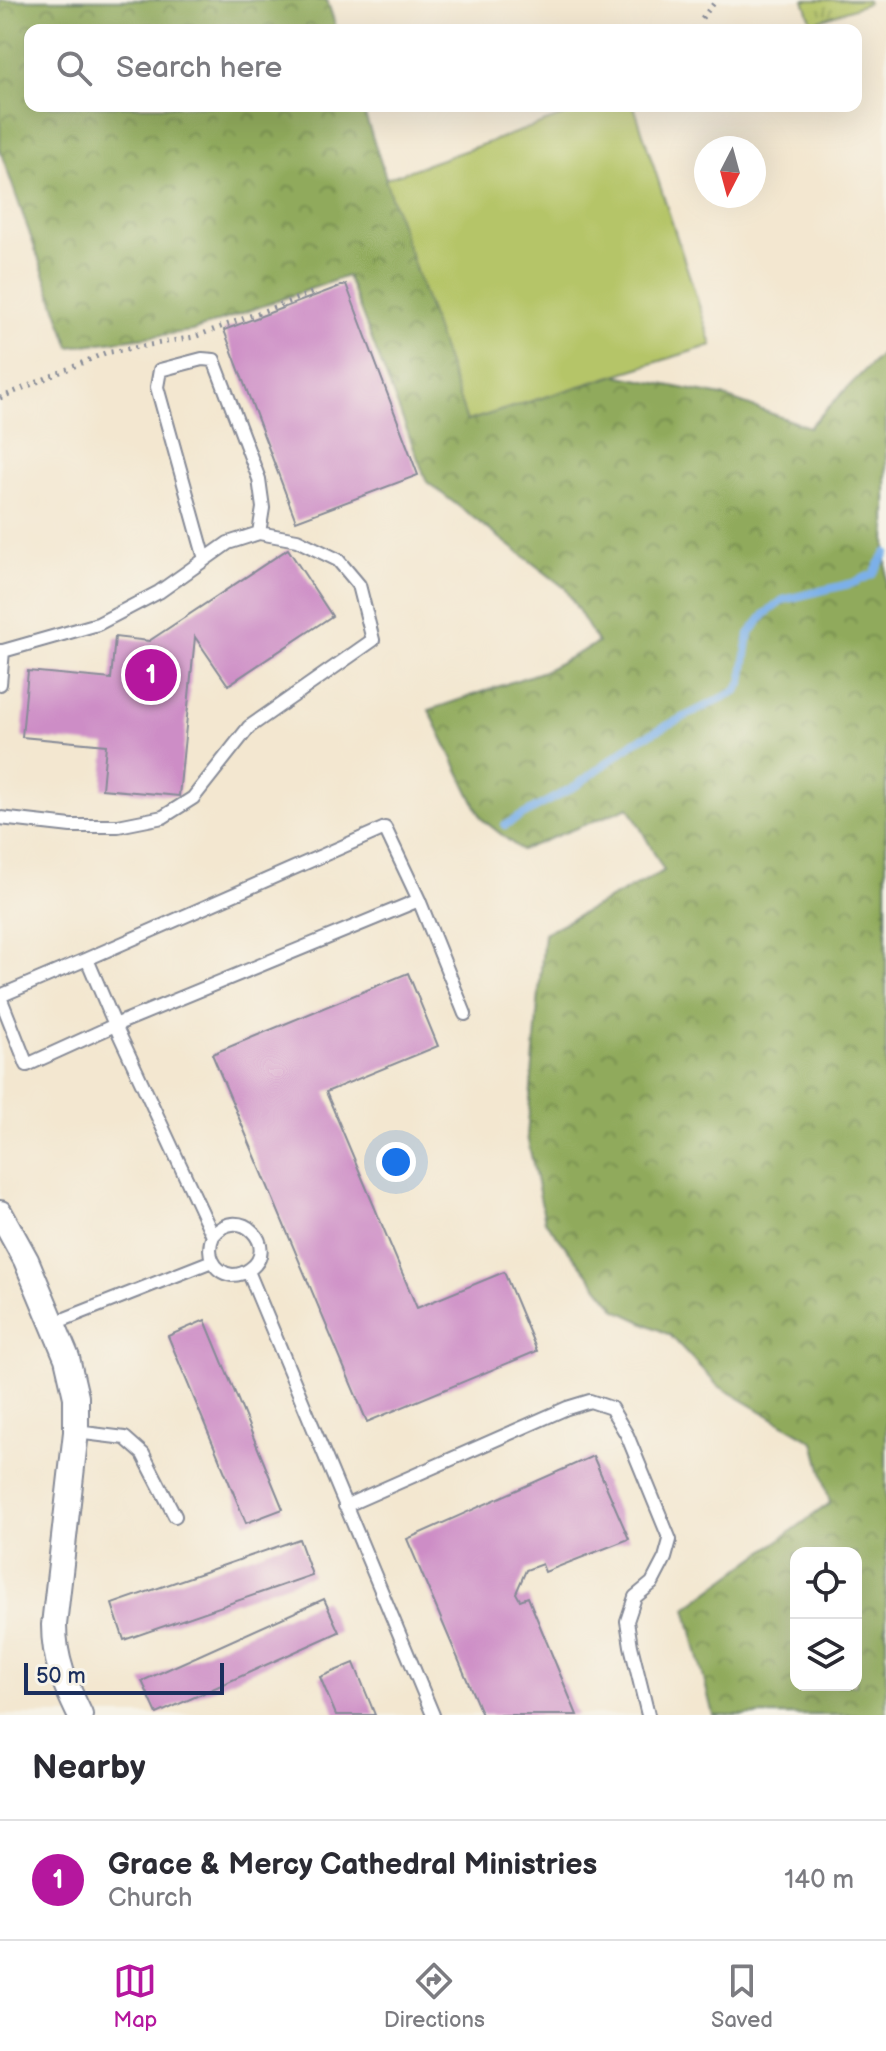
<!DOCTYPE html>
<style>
body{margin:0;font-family:"Balsamiq Sans",sans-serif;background:#f7f7f7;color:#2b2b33}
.controls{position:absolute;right:24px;bottom:24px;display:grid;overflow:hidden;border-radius:16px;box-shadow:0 8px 32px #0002}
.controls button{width:72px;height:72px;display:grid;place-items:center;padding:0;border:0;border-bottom:2px solid #e1e1e2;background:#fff;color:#2b2b33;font:40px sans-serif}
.compass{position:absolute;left:694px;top:136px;width:72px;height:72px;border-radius:50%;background:#fff;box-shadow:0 8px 32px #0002;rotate:186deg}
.scale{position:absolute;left:24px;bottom:20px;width:200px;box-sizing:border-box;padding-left:8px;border:4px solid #1b2f5e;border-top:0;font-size:22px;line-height:28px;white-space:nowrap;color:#1b2f5e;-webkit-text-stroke:6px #f7f3e8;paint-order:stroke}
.you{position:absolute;left:396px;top:1162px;width:28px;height:28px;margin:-20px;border:6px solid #fff;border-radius:50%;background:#1a73e8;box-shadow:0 0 0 12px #1a73e833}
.badge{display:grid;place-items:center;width:52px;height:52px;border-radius:50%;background:#b5179e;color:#fff;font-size:26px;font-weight:700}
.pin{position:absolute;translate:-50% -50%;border:4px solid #fff;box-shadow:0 2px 8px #0006}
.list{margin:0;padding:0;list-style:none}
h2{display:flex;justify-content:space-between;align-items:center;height:104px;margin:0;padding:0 32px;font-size:34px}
h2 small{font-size:26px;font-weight:400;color:#7c7c81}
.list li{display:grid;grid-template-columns:52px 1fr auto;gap:24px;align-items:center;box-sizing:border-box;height:120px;padding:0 32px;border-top:2px solid #e1e1e2}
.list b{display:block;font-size:30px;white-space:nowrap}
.list p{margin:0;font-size:26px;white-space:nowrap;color:#7c7c81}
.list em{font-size:26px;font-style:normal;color:#7c7c81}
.icon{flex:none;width:44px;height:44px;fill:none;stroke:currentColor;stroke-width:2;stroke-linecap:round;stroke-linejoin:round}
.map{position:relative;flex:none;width:886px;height:1715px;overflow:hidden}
.search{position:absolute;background:#fff;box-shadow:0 8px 32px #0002;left:24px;right:24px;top:24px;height:88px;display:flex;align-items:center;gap:20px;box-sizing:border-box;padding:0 28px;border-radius:16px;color:#7c7c81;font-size:30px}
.sheet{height:224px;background:#fff}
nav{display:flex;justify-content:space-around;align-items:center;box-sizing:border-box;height:112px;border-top:2px solid #e1e1e2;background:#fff;font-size:22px;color:#7c7c81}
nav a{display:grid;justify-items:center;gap:4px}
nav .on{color:#b5179e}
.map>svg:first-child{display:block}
</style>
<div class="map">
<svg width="886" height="1715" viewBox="0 0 886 1715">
<defs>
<pattern id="grass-tufts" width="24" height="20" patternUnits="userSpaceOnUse" patternTransform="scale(2)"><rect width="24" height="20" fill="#b5c568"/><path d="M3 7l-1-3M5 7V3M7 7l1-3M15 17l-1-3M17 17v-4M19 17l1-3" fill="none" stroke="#92a059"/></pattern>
<pattern id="forest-crowns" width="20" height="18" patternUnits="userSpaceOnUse" patternTransform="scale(2)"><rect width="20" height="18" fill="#90aa5c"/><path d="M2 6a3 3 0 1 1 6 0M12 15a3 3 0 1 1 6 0" fill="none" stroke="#758b4f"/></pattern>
</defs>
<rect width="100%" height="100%" fill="#f7f3e8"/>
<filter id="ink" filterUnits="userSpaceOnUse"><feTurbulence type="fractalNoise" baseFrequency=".0125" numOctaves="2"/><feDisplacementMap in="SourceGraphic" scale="16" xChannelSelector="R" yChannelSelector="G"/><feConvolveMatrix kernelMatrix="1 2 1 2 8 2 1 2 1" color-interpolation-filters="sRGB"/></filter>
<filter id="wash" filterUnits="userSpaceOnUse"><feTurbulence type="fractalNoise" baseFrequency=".006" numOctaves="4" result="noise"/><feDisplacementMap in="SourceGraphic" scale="32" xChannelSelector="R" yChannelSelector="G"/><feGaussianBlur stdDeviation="1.8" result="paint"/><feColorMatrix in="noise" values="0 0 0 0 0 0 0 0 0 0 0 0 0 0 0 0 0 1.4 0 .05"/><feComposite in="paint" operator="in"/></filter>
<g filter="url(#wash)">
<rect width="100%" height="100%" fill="#f3e7d0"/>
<path fill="url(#grass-tufts)" stroke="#687a63" stroke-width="2" d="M804,0H867L868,3L812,23Z"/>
<path fill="url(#forest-crowns)" stroke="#566c5d" stroke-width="2" fill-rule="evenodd" d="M0,0H327L337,30H30V106H362L467,421L616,375L722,396L809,427L886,349V1715H713L686,1608L830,1503L814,1442L717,1385L670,1335L617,1310L545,1221L527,1136L544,933L664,871L629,807L521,850L482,819L429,710L544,671L598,643L565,588L427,482L347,276L192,331L70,347L0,150ZM796,1553H856V1685H796Z"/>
<path fill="#b5c568" stroke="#687a63" stroke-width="2" d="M591,106H634L712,345L467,421L385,179Z"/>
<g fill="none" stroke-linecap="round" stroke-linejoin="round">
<path stroke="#7cb0e9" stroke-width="8" d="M505,825L577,785L636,741L736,691L742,682L749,634L765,614L783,600L853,583L873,574L886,553"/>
</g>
<g id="blocks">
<path fill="#cd8dc6" d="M346,284L418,475L296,521L224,330Z
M288,549L332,616L228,685L195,637L179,796L102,789L106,745L22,737L28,671L111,679L115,637L149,641Z
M408,973L438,1046L326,1092L417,1308L504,1272L537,1351L367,1422L212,1054Z
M205,1320L283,1509L246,1523L168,1336Z
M593,1456L629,1539L545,1572L542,1564L526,1570L516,1593L520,1600L528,1597L577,1715H482L407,1539Z
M299,1539L312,1575L124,1640L112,1604Z
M324,1599L339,1632L157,1714L142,1681Z
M354,1663L375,1715H336L320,1677Z"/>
</g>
</g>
<g filter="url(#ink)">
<use href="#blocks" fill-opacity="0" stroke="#878b97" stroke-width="2"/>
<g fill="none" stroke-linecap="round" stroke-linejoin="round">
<defs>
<path id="service" d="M205,559L157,387L160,370L202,359L214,360L259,479L263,508L259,533
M0,651H3L0,684
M0,818L71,826H118L163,817L193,798L249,727L373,640L359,585L338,560L297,540L259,533L228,543L159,592L98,624L3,651
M87,959L385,828L419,900
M0,996L87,959L115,1025L213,1236C206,1252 212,1272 232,1275C239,1275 245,1273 250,1269C280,1248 240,1202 213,1236
M0,997L27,1065L115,1025L419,900L465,1014
M248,1271L433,1715
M52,1324L212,1261
M76,1432L125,1438L143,1454L175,1516
M345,1506L567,1408L590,1401L611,1408L627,1435L670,1540L665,1558L652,1583L635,1597L627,1621L631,1646L648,1715"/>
<path id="minor" d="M0,1213L26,1260L67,1358L76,1397V1432L54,1625C54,1660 65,1684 80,1715"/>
</defs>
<use href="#service" stroke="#878b97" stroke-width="16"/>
<use href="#minor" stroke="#878b97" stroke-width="28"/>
<path stroke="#878b97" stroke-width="5" stroke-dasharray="2 6" stroke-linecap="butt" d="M702,18L715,2
M0,398L105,353L194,337L314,292"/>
<use href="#service" stroke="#fff" stroke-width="12"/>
<use href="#minor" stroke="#fff" stroke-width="24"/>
</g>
</g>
</svg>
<div class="controls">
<button><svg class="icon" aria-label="locate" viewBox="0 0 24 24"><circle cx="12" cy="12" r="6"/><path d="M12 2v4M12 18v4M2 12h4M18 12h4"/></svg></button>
<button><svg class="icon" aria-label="layers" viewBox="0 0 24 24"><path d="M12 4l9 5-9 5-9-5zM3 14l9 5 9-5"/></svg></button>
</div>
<svg class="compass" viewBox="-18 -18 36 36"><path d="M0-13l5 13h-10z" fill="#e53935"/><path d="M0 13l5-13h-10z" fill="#7c7c81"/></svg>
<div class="scale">50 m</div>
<div class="you"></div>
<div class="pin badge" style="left:151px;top:675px">1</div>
<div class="search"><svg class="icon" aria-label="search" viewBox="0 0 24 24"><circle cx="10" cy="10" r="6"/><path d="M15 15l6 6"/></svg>Search here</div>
</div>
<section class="sheet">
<h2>Nearby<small></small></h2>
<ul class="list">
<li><span class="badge">1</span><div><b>Grace &amp; Mercy Cathedral Ministries</b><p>Church</p></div><em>140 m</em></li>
</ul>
</section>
<nav>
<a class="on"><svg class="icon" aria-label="map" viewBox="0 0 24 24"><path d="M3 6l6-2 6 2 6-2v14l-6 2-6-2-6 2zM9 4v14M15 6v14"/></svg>Map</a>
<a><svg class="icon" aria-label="directions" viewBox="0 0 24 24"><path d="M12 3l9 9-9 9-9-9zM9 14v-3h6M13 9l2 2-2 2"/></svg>Directions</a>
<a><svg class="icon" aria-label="saved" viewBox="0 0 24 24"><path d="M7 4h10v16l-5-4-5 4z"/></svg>Saved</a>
</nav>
